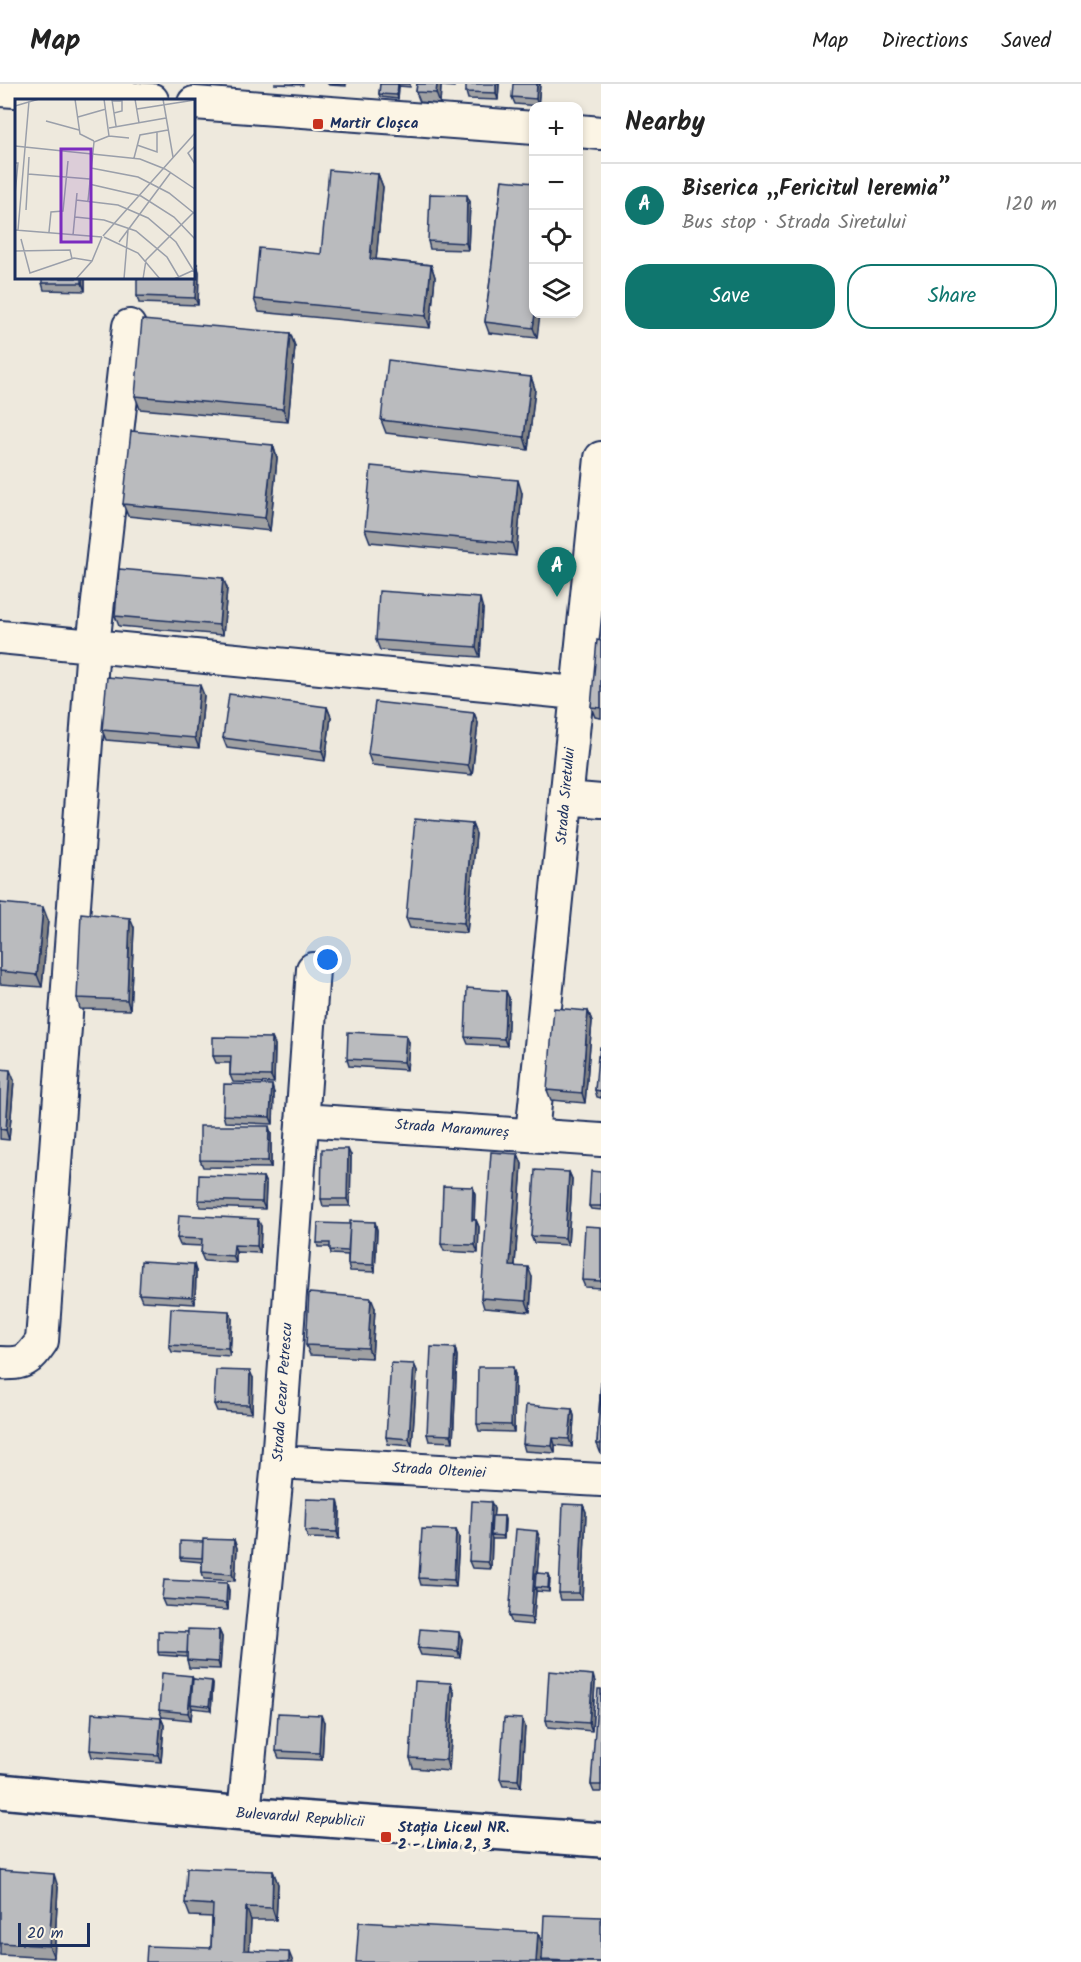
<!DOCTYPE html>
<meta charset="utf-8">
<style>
body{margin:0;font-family:Kalam,sans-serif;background:#f6f6f6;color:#222}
.controls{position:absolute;right:18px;top:18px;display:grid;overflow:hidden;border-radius:12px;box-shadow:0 3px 9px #0003}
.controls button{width:54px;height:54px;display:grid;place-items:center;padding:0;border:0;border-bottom:2px solid #e0e0e0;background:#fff;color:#222;font:30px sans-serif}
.scale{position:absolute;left:18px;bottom:15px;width:72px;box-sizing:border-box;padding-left:6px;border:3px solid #1b2f5e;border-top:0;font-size:16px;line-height:21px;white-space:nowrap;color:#1b2f5e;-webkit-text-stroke:4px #fcf5e5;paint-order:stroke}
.you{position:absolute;left:328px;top:876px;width:21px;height:21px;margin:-15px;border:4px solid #fff;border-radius:50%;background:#1a73e8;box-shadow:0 0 0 9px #1a73e833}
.badge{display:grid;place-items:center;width:39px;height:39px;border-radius:50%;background:#0f766e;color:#fff;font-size:20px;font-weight:700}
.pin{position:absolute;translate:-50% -50px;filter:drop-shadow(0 2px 3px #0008)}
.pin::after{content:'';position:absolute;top:32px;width:21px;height:18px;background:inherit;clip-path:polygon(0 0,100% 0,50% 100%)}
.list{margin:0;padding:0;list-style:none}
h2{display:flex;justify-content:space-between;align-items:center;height:78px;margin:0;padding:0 24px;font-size:26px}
h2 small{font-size:20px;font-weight:400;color:#767676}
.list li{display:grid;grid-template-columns:39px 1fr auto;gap:18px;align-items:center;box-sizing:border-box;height:84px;padding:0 24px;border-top:2px solid #e0e0e0}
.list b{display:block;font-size:22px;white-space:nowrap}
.list p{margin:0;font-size:20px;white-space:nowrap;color:#767676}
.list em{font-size:20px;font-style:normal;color:#767676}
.actions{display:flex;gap:12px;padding:18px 24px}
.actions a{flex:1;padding:14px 0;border:2px solid #0f766e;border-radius:24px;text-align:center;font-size:21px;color:#0f766e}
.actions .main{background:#0f766e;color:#fff}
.icon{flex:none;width:33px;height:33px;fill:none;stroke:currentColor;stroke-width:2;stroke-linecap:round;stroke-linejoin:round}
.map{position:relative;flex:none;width:601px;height:1878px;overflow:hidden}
header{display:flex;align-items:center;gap:36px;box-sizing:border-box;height:84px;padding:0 30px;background:#fff;border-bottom:2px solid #e0e0e0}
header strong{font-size:28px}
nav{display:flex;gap:33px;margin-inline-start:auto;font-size:21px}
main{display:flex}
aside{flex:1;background:#fff}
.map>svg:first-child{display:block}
</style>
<header>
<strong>Map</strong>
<nav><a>Map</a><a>Directions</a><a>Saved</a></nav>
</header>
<main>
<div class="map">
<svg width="601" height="1878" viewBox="0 0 601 1878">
<rect width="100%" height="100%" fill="#eee9dd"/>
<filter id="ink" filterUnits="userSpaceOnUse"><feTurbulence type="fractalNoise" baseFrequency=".0167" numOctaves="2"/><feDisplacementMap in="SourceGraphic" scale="12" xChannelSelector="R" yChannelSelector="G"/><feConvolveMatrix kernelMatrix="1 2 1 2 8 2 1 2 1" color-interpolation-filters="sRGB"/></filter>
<g filter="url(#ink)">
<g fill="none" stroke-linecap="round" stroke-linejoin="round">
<defs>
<path id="minor" d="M0,6L152,16
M194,19L534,44
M578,47L601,49
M0,553L576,609
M566,714L601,717
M302,1036L601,1056
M532,1050L601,374
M0,1279C25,1280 28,1277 42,1257L93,562L129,242
M278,1378L601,1396
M244,1730L278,1378L313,885"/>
<path id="major" d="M0,1707L244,1730L601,1756"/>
</defs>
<use href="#minor" stroke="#1b2f5e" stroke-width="36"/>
<use href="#major" stroke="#1b2f5e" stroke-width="38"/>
<use href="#minor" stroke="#fcf5e5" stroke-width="32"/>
<use href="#major" stroke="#fcf5e5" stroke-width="33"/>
</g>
<path fill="#a0a1a3" stroke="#1b2f5e" stroke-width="1.5" d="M274,0H303V1Z
M328,0H346V2L329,1Z
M380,0H410V3L399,2L398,15L380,13L379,10Z
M417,0H454V3L441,2L440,20L420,18L416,8Z
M499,0L498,16L468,15L466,8Z
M540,0L538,22L515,20L512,13Z
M378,90L383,103L376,175L431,181L435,193L430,244L259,228L254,215L321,170Z
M502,96L537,254L489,249L485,238Z
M470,118L468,166L430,165L428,157Z
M197,180L199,188L198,221L139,219L137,212Z
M85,194V207L44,206L42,199Z
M290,249L295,262L288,338L140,325L135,312Z
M531,293L535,305L528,366L386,349L381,336Z
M273,361L277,374L270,447L128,432L123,420Z
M522,409L516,472L370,458L365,445Z
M223,494L227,504L223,551L119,542L115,532Z
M483,525L480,573L380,566L376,556Z
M601,557V634L595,633L591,623Z
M204,611L199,664L106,656L102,646Z
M327,623L331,633L325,677L227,664L223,654Z
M474,629L478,639L472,691L372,681L368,670Z
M472,740L476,750L467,849L410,844L406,834Z
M0,819L48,836L42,903L0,900Z
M134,844L130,926L80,925L77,914Z
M509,914L507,962L468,960L465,953Z
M588,927L592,937L585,1019L551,1016L547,1006Z
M272,954L275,961L274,999L233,998L230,991V979H216L213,972Z
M409,958L407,986L349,982L347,975Z
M601,963V1014L597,1013L595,1006Z
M0,985L14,996L9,1056L0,1055Z
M274,1009L273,1040L225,1038L223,1031Z
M271,1049V1084L203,1083L200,1076Z
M518,1070L522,1080L515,1182L532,1193L530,1228L484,1224L481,1214Z
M351,1072L350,1122H323L321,1115Z
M569,1088L572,1095L568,1161L534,1159L531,1152Z
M601,1088V1126L591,1125L589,1122Z
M263,1093L266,1100L265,1125L201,1123L198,1116Z
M473,1103L475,1110L474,1136H476L479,1143L478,1169L444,1167L441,1160Z
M375,1138L377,1146L375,1188L350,1187L348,1180V1171L331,1170L330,1163H318L317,1159L350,1140Z
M261,1142L260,1169L236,1168V1179L204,1177L201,1170L202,1162L180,1161L177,1154Z
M601,1143V1204L585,1203L582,1196Z
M196,1187L195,1220L142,1217L139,1210Z
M375,1224L372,1274L310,1271L306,1261Z
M232,1234L230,1272L172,1268L169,1261Z
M455,1264L457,1272L453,1358L429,1357L427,1350Z
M414,1280L417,1287L412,1362L388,1360L386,1353Z
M515,1291L514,1348L479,1347L477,1340Z
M253,1294L252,1329L217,1327L214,1320Z
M601,1297V1370L597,1360Z
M572,1325L574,1332L572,1363L555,1361V1369L525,1367L523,1360Z
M491,1418L494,1425L493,1432H504L505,1436L504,1455H492L491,1485L472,1484L469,1477Z
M583,1421L586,1428L582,1516H561L559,1509Z
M340,1424L339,1455L308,1454L305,1447Z
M456,1446L459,1453L456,1503L421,1501L419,1494Z
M540,1454L537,1489L550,1493L549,1508L536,1507L533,1541L512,1539L509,1532Z
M234,1456L237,1464L235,1497L204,1495L202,1488V1478L181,1476L180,1473L203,1458Z
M229,1506L228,1526L165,1522L162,1515Z
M219,1546L222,1553L220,1585L189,1584L187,1576V1573L159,1571L158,1568L188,1548Z
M462,1555L460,1574L421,1571L418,1564Z
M192,1592L193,1595L213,1600L211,1626L192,1624L191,1636L162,1633L159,1626Z
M595,1598L592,1647L548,1643L546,1636Z
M601,1605V1708H594L591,1701Z
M454,1609L449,1687L413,1684L410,1674Z
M161,1634L164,1641L161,1678L92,1673L90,1666Z
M324,1638L322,1676L279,1674L276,1667Z
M525,1642L521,1703L503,1702L500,1695Z
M0,1786L58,1803L54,1874L0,1871Z
M273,1787L278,1800L276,1836H251L249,1867L211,1864L212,1833L190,1832L185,1819Z
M542,1876L601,1878H543Z"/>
<path fill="#828385" stroke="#1b2f5e" stroke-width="1.5" d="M398,0L399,2L398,15L397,11Z
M437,0H440L441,2L440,20L436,9Z
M496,0H499L498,16L496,9Z
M537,0H540L538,22L536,15Z
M378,90L383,103L375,187L370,175Z
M467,111L470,118L468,166L466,159Z
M197,180L199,188L198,221L195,214Z
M431,181L435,193L430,244L426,232Z
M82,194H85V207L82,199Z
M535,230H540L537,254L533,244Z
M290,249L295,262L288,338L283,325Z
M531,293L535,305L528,366L524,353Z
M273,361L277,374L270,447L265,434Z
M518,396L522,409L516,472L512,459Z
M223,494L227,504L223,551L219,541Z
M480,514L483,525L480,573L476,563Z
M200,601L204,611L199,664L195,654Z
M327,623L331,633L325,677L322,667Z
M474,629L478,639L472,691L468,681Z
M472,740L476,750L467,849L464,839Z
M43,823L48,836L42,903L37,891Z
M130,834L134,844L130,926L127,916Z
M506,907L509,914L507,962L504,955Z
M588,927L592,937L585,1019L582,1009Z
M406,951L409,958L407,986L404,978Z
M272,954L275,961L274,999L271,992Z
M10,986L14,996L9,1056L6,1046Z
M272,1001L274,1009L273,1040L270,1033Z
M269,1042L271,1049V1084L268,1077Z
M348,1065L351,1072L350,1122L347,1115Z
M518,1070L522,1080L514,1192L510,1182Z
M569,1088L572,1095L568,1161L565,1154Z
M263,1093L266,1100L265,1125L262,1118Z
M473,1103L475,1110L474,1143L472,1136Z
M258,1135L261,1142L260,1169L257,1162Z
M476,1136L479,1143L478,1169L475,1161Z
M375,1138L377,1146L375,1188L373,1181Z
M234,1161L236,1168V1179L233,1172Z
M194,1180L196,1187L195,1220L192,1213Z
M528,1183L532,1193L530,1228L526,1217Z
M371,1214L375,1224L372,1274L368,1264Z
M229,1227L232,1234L230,1272L228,1264Z
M455,1264L457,1272L453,1358L451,1351Z
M414,1280L417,1287L412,1362L409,1355Z
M513,1283L515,1291L514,1348L511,1341Z
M250,1287L253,1294L252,1329L249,1321Z
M572,1325L574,1332L572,1363L569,1355Z
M553,1354L555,1361V1369L552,1362Z
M338,1416L340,1424L339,1455L337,1448Z
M491,1418L494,1425L492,1451H491L492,1455L491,1485L488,1478Z
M583,1421L586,1428L582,1516L579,1509Z
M504,1432L505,1436L504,1455L503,1452Z
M456,1446L459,1453L456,1503L454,1496Z
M537,1447L540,1454L536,1504L535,1503L536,1507L533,1541L531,1534Z
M234,1456L237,1464L235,1497L232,1490Z
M549,1490L550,1493L549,1508L548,1504Z
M227,1499L229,1506L228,1526L226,1519Z
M219,1546L222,1553L220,1585L218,1578Z
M459,1548L462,1555L460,1574L458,1567Z
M593,1591L595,1598L592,1647L589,1639Z
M192,1592L194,1599L191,1620L192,1624L191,1636L188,1629Z
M212,1597L213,1600L211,1626L209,1622Z
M451,1599L454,1609L449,1687L446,1676Z
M321,1631L324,1638L322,1676L319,1669Z
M161,1634L164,1641L161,1678L158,1671Z
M522,1635L525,1642L521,1703L518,1696Z
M273,1787L278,1800L276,1836L272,1824Z
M54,1790L58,1803L54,1874L49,1862Z
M246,1823L251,1836L249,1878L244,1866Z
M538,1848L542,1860L541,1878H536Z
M289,1868L293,1878H289Z"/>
<path fill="#babbbe" stroke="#1b2f5e" stroke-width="1.5" d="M380,0H398L397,11L379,10Z
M417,0H437L436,9L416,8Z
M466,0H496V9L466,8Z
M513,0H537L536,15L512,13Z
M329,86L378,90L370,175L431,181L426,232L254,215L259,164L321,170Z
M502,96L534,99V230H535L533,244L485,238Z
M430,110L467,111L466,159L428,157Z
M194,180H197L195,214L137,212V194H194Z
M42,194H82V199H42Z
M142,236L290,249L283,325L135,312Z
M388,276L531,293L524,353L381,336Z
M131,347L273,361L265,434L123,420Z
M371,382L518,396L512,459L365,445Z
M119,485L223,494L219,541L115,532Z
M379,507L480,514L476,563L376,556Z
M597,556L601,557V624L591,623Z
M107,593L200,601L195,654L102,646Z
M229,610L327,623L322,667L223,654Z
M375,618L474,629L468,681L368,670Z
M415,735L472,740L464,839L406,834Z
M0,819L43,823L37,891L0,887Z
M81,829L130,834L127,916L77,914Z
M467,904L506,907L504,955L465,953Z
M554,924L588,927L582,1009L547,1006Z
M348,948L406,951L404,978L347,975Z
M213,953L272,954L271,992L230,991L231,972H213Z
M600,963H601V973H599Z
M598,972L601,973V1007L595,1006Z
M0,985L10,986L6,1046L0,1045Z
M224,1000L272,1001L270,1033L223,1031Z
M200,1042H269L268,1077L200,1076Z
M322,1065H348L347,1115H321Z
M491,1068L518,1070L510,1182L528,1183L526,1217L481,1214Z
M535,1086L569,1088L565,1154L531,1152Z
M591,1087L601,1088V1122H589Z
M199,1091L263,1093L262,1118L198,1116Z
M443,1102L473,1103L472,1136H476L475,1161L441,1160Z
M179,1131L258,1135L257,1162L234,1161L233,1172L201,1170L202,1155L177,1154Z
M350,1137L375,1138L373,1181L348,1180Z
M318,1139L350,1140L348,1167L330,1166V1159H317Z
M585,1142L601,1143V1197L582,1196Z
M141,1177L194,1180L192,1213L139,1210Z
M309,1209L371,1214L368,1264L306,1261Z
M171,1224L229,1227L228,1264L169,1261Z
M431,1263L455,1264L451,1351L427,1350Z
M391,1279L414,1280L409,1355L386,1353Z
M478,1283H513L511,1341L477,1340Z
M216,1286L250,1287L249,1321L214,1320Z
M601,1297V1360H597Z
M526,1321L572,1325L569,1355L553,1354L552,1362L523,1360Z
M306,1415L338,1416L337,1448L305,1447Z
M472,1417L491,1418L488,1478L469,1477Z
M563,1420L583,1421L579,1509H559Z
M492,1432H504L503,1452L491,1451Z
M422,1445L456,1446L454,1496L419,1494Z
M516,1445L537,1447L531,1534L509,1532Z
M203,1455L234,1456L232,1490L202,1488Z
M180,1457L203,1458L202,1474L180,1473Z
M536,1489L549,1490L548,1504L535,1503Z
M164,1496L227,1499L226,1519L162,1515Z
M188,1545L219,1546L218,1578L187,1576Z
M420,1545L459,1548L458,1567L418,1564Z
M158,1547L188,1548L187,1569L158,1568Z
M549,1587L593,1591L589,1639L546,1636Z
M162,1589L192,1592L188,1629L159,1626Z
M193,1595L212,1597L209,1622L191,1620Z
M415,1597L451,1599L446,1676L410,1674Z
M598,1605H601V1701H591Z
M92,1629L161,1634L158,1671L90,1666Z
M278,1629L321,1631L319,1669L276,1667Z
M504,1634L522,1635L518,1696L500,1695Z
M187,1784L273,1787L272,1824L246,1823L244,1866L289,1868V1878H146L147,1862L211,1864L213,1821L185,1819Z
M0,1786L54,1790L49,1862L0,1859Z
M544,1831L601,1833V1878L542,1876Z
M359,1838L538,1848L536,1878H356Z"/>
</g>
<g fill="#c8321e" stroke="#fcf5e5" stroke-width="2">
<rect x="312" y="34" width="12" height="12" rx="3"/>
<rect x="380" y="1747" width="12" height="12" rx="3"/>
</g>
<g text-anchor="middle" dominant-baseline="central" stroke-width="6" stroke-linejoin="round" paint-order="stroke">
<g font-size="15" font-weight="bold" fill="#1b2f5e" stroke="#fcf5e5" text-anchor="start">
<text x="330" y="40">Martir Cloșca</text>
<text x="398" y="1744">Stația Liceul NR.<tspan x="398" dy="17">2 - Linia 2, 3</tspan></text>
</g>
<g font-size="15" fill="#1b2f5e" stroke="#fcf5e5">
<text transform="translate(566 712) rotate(-85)">Strada Siretului</text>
<text transform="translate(452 1045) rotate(4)">Strada Maramureș</text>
<text transform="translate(283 1308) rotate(-86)">Strada Cezar Petrescu</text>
<text transform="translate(439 1387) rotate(3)">Strada Olteniei</text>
<text transform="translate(300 1734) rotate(4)">Bulevardul Republicii</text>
</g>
</g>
<g transform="translate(15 15)">
<rect width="180" height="180" fill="#eee9dd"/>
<path fill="none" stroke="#9a9faa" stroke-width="1.5" d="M60,0L65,35L79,42M89,0L94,37M120,0L124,24M148,0L158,58M97,1L101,27M97,2H107V12L99,14M0,7L24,0M122,10L180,1M63,18L91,10M31,22L64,31M94,29L151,19M94,37L114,39M122,46L142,53V33M0,47L125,60L150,70L180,90M180,47L173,54L180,65M119,59L125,36L153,31M0,64H3L0,95M76,69L123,78L154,94L180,115M13,75L75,80M74,85L126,97L159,118L180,140M61,101L103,106L133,119L161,143L180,174M73,102L79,43L94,37M11,111L14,58M60,118L89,121L121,132L152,158L165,180M0,131L87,138M3,131L14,2M34,133L36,113L48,112L53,62M58,136L62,94M88,137L180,34M89,138L123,154L145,180M6,140L15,174L59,159L77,162M104,143L156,73M0,152L55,151L57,160M61,180L77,162L87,138M109,180L113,131M128,180L131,161L179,113M159,180L179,171"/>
<path fill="#7b2cbf" fill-opacity="0.15" stroke="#7b2cbf" stroke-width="3" d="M46,50H76V143H46Z"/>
<rect width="180" height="180" fill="none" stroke="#1b2f5e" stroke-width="3"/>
</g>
</svg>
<div class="controls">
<button>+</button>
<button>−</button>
<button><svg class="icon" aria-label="locate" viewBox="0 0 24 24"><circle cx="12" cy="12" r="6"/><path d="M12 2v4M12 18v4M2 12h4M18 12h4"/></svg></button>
<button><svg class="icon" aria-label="layers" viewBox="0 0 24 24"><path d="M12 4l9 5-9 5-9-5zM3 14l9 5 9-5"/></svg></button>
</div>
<div class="scale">20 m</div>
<div class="you"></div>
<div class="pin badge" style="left:557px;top:513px">A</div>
</div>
<aside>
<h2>Nearby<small></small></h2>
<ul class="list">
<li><span class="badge">A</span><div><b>Biserica „Fericitul Ieremia”</b><p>Bus stop · Strada Siretului</p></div><em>120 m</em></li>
</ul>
<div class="actions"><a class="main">Save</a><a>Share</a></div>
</aside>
</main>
